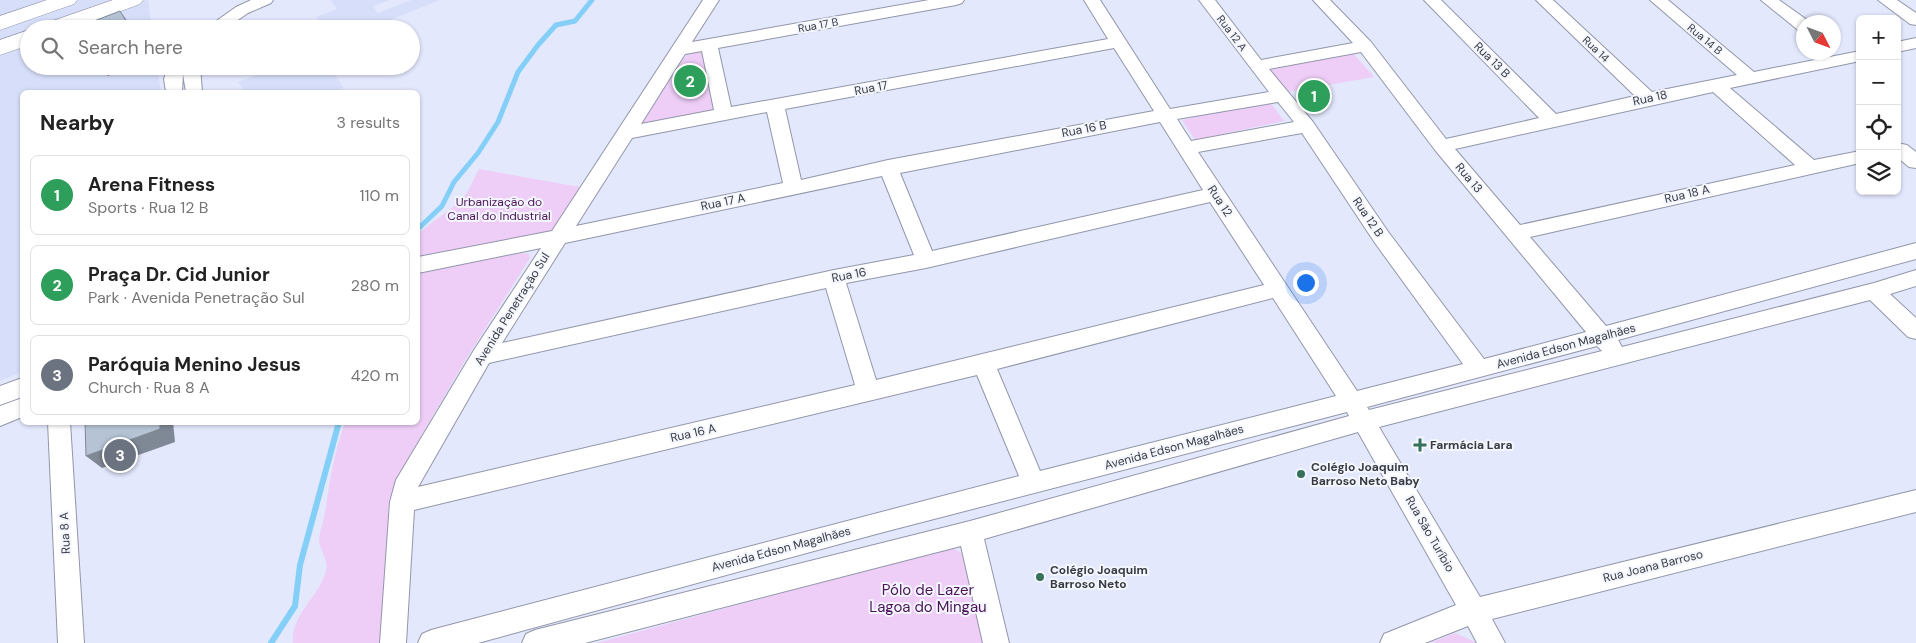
<!DOCTYPE html>
<meta charset="utf-8">
<style>
body{margin:0;font-family:"DM Sans",sans-serif;background:#f6f6f6;color:#222}
.controls{position:absolute;right:15px;top:15px;display:grid;overflow:hidden;border-radius:8px;box-shadow:0 1px 4px #0004}
.controls button{width:45px;height:45px;display:grid;place-items:center;padding:0;border:0;border-bottom:1px solid #e0e0e0;background:#fff;color:#222;font:25px sans-serif}
.compass{position:absolute;left:1796px;top:15px;width:45px;height:45px;border-radius:50%;background:#fff;box-shadow:0 1px 4px #0004;rotate:132deg}
.you{position:absolute;left:1305px;top:282px;width:18px;height:18px;margin:-12px;border:4px solid #fff;border-radius:50%;background:#1a73e8;box-shadow:0 0 0 8px #1a73e833}
.badge{display:grid;place-items:center;width:32px;height:32px;border-radius:50%;background:#36715b;color:#fff;font-size:16px;font-weight:700}
.pin{position:absolute;translate:-50% -50%;border:2px solid #fff;box-shadow:0 1px 5px #0006}
.list{margin:0;padding:0;list-style:none}
h2{display:flex;justify-content:space-between;align-items:center;height:65px;margin:0;padding:0 20px;font-size:21px}
h2 small{font-size:16px;font-weight:400;color:#767676}
.list li{display:grid;grid-template-columns:32px 1fr auto;gap:15px;align-items:center;box-sizing:border-box;height:80px;margin:0 10px 10px;padding:0 10px;border:1px solid #e0e0e0;border-radius:8px}
.list b{display:block;font-size:19px;white-space:nowrap}
.list p{margin:0;font-size:16px;white-space:nowrap;color:#767676}
.list em{font-size:16px;font-style:normal;color:#767676}
.icon{flex:none;width:28px;height:28px;fill:none;stroke:currentColor;stroke-width:2;stroke-linecap:round;stroke-linejoin:round}
.map{position:relative;flex:none;width:1916px;height:643px;overflow:hidden}
.search{position:absolute;background:#fff;box-shadow:0 1px 4px #0004;left:20px;top:20px;width:400px;height:55px;display:flex;align-items:center;gap:12px;box-sizing:border-box;padding:0 18px;border-radius:28px;color:#767676;font-size:19px}
.panel{position:absolute;background:#fff;box-shadow:0 1px 4px #0004;left:20px;top:90px;width:400px;height:335px;border-radius:8px}
.map>svg:first-child{display:block}
</style>
<div class="map">
<svg width="1916" height="643" viewBox="0 0 1916 643">
<rect width="100%" height="100%" fill="#e3e8fd"/>
<path fill="#d7defa" d="M0,0H148L152,29H29V66H157L161,92H22V372L0,381Z
M330,0H390L373,6L378,13L411,0H440L367,29H325L316,17L337,9Z
M257,66H328L344,88L333,92H245L238,82L261,73Z"/>
<path fill="#eecef7" d="M704,50L718,110L641,124L688,52Z
M1352,52L1374,77L1282,93L1265,69Z
M1269,101L1284,121L1195,140L1182,120Z
M479,169L580,187L553,231L542,237L418,261V233L460,202L468,191Z
M522,253L529,254L530,258L466,359L411,453L392,493L388,511L390,546L382,643H293C291,614 319,597 326,571C329,558 319,551 319,538C320,530 324,521 325,512C330,482 334,451 345,423L418,422V270Z
M951,547L963,554L985,643H597Z
M1455,633L1477,643H1430Z"/>
<g fill="none" stroke-linecap="round" stroke-linejoin="round">
<path stroke="#84cff7" stroke-width="5" d="M418,229L442,206L454,182L478,153L498,122L518,72L538,45L556,25L575,21L592,0"/>
<path stroke="#84cff7" stroke-width="6" d="M271,643L295,606L300,565L339,422"/>
<defs>
<path id="minor" d="M251,0H273L271,3L248,13L225,29H205L236,7Z
M703,0H719L692,42L929,0H964L962,3L956,5L718,48L731,107L1108,39L1084,0H1100L1170,109L1269,92L1199,0H1215L1261,60L1353,43L1313,0H1330L1371,42L1446,139L1539,118L1424,0H1441L1556,114L1635,96L1536,0H1553L1652,92L1737,75L1650,0H1668L1754,72L1860,51V61L1730,88L1814,160L1860,151V163L1530,237L1606,326L1916,243V259L1618,340L1622,347L1874,283L1916,270V286L1890,294L1916,318V339L1908,337L1870,300L1379,427L1480,597L1916,490V512L1492,619L1505,643H1477L1468,626L1425,643H1380L1384,634L1456,605L1358,432L984,539L1009,643H983L961,546L585,643H522L526,634L535,630L970,521L1349,416L1347,412L880,533L478,643H418L422,634L431,630L1019,476L977,375L414,510L406,643H380L390,502L396,480L474,350L541,248L418,273V257L552,231ZM1114,48L1154,111L888,160L801,180L785,109ZM702,51L714,110L641,124L685,54ZM1361,52L1435,150L1586,332L1484,359L1389,233L1313,122L1269,69ZM1713,92L1795,165L1520,225L1455,149ZM1278,102L1294,122L1191,141L1177,119ZM767,112L783,183L576,226L632,138ZM1160,122L1203,190L932,251L900,173ZM1302,133L1375,243L1463,364L1357,391L1198,152ZM882,176L914,255L834,270L502,343L565,243ZM1210,202L1264,285L876,380L846,283L926,268ZM826,288L855,385L418,487L489,363ZM1273,298L1336,396L1040,471L997,369ZM1597,346L1602,351L1369,410L1367,407Z
M1761,0H1779L1810,22H1804V31L1798,30Z
M1878,0H1897L1916,13V25L1910,24Z
M1916,38V48L1897,52V42Z
M168,66H200L202,92H186L183,74L182,92H166L164,79Z
M1897,143L1907,145L1916,152V168L1909,167L1897,157Z
M22,378V397L0,405V386Z
M22,398V417L0,426V406Z
M48,422H70L84,643H58Z"/>
<path id="highway" d="M47,0H77L74,4L0,30V16Z
M113,0H143L140,4L73,29H41L44,24Z
M29,30V45L0,55V40Z"/>
</defs>
<use href="#minor" stroke="#9296a9" stroke-width="2"/>
<use href="#highway" stroke="#9296a9" stroke-width="1"/>
<use href="#minor" fill="#fff" fill-rule="evenodd"/>
<use href="#highway" fill="#fff" fill-rule="evenodd"/>
</g>
<path fill="#7f8895" d="M120,11L133,29H131Z
M100,66H134L108,76Z
M160,422H173L175,442L102,468L86,456Z"/>
<path fill="#b5c3d5" stroke="#7f8895" d="M120,11L131,29H77L76,28Z
M85,422H160V429L86,456Z"/>
<g fill="#36715b" stroke="#f4f6fe" stroke-width="2">
<path d="M1417.5 437.5h5v5h5v5h-5v5h-5v-5h-5v-5h5z"/>
<circle cx="1301" cy="474" r="5"/>
<circle cx="1040" cy="577" r="5"/>
</g>
<g text-anchor="middle" dominant-baseline="central" stroke-width="4" stroke-linejoin="round" paint-order="stroke">
<g font-size="11" fill="#393b43" stroke="#f4f6fe">
<text transform="translate(818 25) rotate(-10)">Rua 17 B</text>
<text transform="translate(1232 33) rotate(53)">Rua 12 A</text>
<text transform="translate(1705 39) rotate(40)">Rua 14 B</text>
<text transform="translate(1596 49) rotate(43)">Rua 14</text>
</g>
<g font-size="12" fill="#393b43" stroke="#f4f6fe">
<text transform="translate(1492 60) rotate(45)">Rua 13 B</text>
<text transform="translate(871 88) rotate(-11)">Rua 17</text>
<text transform="translate(1650 98) rotate(-12)">Rua 18</text>
<text transform="translate(1084 129) rotate(-11)">Rua 16 B</text>
<text transform="translate(1469 178) rotate(50)">Rua 13</text>
<text transform="translate(1687 194) rotate(-13)">Rua 18 A</text>
<text transform="translate(1220 201) rotate(57)">Rua 12</text>
<text transform="translate(723 202) rotate(-12)">Rua 17 A</text>
<text transform="translate(1368 217) rotate(56)">Rua 12 B</text>
<text transform="translate(849 275) rotate(-11)">Rua 16</text>
<text transform="translate(512 309) rotate(-58)">Avenida Penetração Sul</text>
<text transform="translate(1566 346) rotate(-15)">Avenida Edson Magalhães</text>
<text transform="translate(693 433) rotate(-13)">Rua 16 A</text>
<text transform="translate(1174 447) rotate(-15)">Avenida Edson Magalhães</text>
<text transform="translate(65 533) rotate(-93)">Rua 8 A</text>
<text transform="translate(1430 534) rotate(60)">Rua São Turíbio</text>
<text transform="translate(781 549) rotate(-15)">Avenida Edson Magalhães</text>
<text transform="translate(1653 566) rotate(-14)">Rua Joana Barroso</text>
</g>
<g font-size="12" fill="#4b1458" stroke="#f4f6fe">
<text x="499" y="202">Urbanização do<tspan x="499" dy="14">Canal do Industrial</tspan></text>
</g>
<g font-size="12" font-weight="bold" fill="#393b43" stroke="#f4f6fe" text-anchor="start">
<text x="1430" y="445">Farmácia Lara</text>
<text x="1311" y="467">Colégio Joaquim<tspan x="1311" dy="14">Barroso Neto Baby</tspan></text>
<text x="1050" y="570">Colégio Joaquim<tspan x="1050" dy="14">Barroso Neto</tspan></text>
</g>
<g font-size="15" fill="#4b1458" stroke="#f4f6fe">
<text x="928" y="590">Pólo de Lazer<tspan x="928" dy="17">Lagoa do Mingau</tspan></text>
</g>
</g>
</svg>
<div class="controls">
<button>+</button>
<button>−</button>
<button><svg class="icon" aria-label="locate" viewBox="0 0 24 24"><circle cx="12" cy="12" r="6"/><path d="M12 2v4M12 18v4M2 12h4M18 12h4"/></svg></button>
<button><svg class="icon" aria-label="layers" viewBox="0 0 24 24"><path d="M12 4l9 5-9 5-9-5zM3 14l9 5 9-5"/></svg></button>
</div>
<svg class="compass" viewBox="-18 -18 36 36"><path d="M0-13l5 13h-10z" fill="#e53935"/><path d="M0 13l5-13h-10z" fill="#767676"/></svg>
<div class="you"></div>
<div class="pin badge" style="left:1314px;top:96px;background:#2e9e5b">1</div>
<div class="pin badge" style="left:690px;top:81px;background:#2e9e5b">2</div>
<div class="pin badge" style="left:120px;top:455px;background:#6b7280">3</div>
<div class="search"><svg class="icon" aria-label="search" viewBox="0 0 24 24"><circle cx="10" cy="10" r="6"/><path d="M15 15l6 6"/></svg>Search here</div>
<section class="panel">
<h2>Nearby<small>3 results</small></h2>
<ul class="list">
<li><span class="badge" style="background:#2e9e5b">1</span><div><b>Arena Fitness</b><p>Sports · Rua 12 B</p></div><em>110 m</em></li>
<li><span class="badge" style="background:#2e9e5b">2</span><div><b>Praça Dr. Cid Junior</b><p>Park · Avenida Penetração Sul</p></div><em>280 m</em></li>
<li><span class="badge" style="background:#6b7280">3</span><div><b>Paróquia Menino Jesus</b><p>Church · Rua 8 A</p></div><em>420 m</em></li>
</ul>
</section>
</div>
